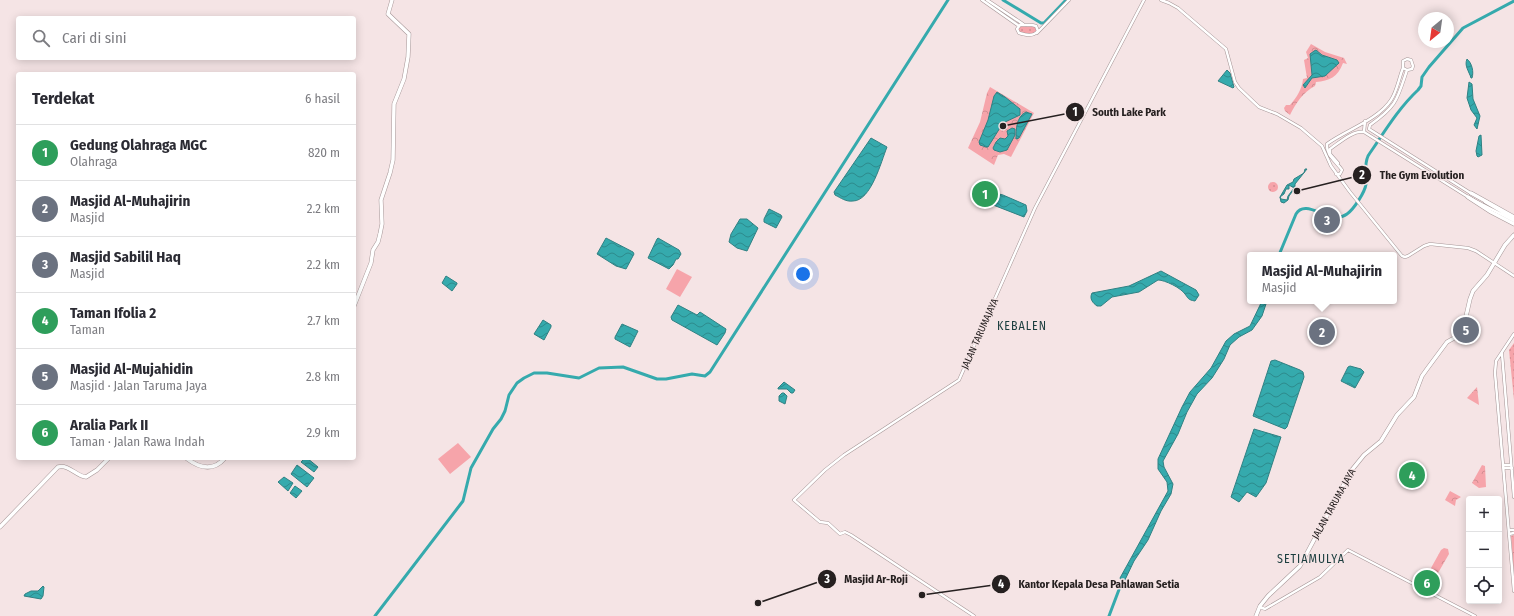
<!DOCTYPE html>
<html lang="id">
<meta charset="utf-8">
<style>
body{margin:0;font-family:"Fira Sans Condensed",sans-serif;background:#f7f7f7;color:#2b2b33}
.controls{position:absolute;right:12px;bottom:12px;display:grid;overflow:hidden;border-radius:4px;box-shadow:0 2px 10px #0003}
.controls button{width:36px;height:36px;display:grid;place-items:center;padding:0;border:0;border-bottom:1px solid #e1e1e2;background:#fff;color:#2b2b33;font:20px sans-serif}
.compass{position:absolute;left:1418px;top:12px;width:36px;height:36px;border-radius:50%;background:#fff;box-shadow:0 2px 10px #0003;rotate:209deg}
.you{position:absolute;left:803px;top:274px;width:14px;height:14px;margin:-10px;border:3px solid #fff;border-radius:50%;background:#1a73e8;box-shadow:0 0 0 6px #1a73e833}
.badge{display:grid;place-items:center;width:26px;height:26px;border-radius:50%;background:#7c3aed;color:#fff;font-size:13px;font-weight:700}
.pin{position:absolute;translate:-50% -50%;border:2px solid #fff;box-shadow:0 1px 4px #0006}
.popup{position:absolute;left:1247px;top:252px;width:150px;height:52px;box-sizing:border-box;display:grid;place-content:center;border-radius:4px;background:#fff;filter:drop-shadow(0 1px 3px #0005);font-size:13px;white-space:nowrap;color:#7c7c81}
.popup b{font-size:15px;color:#2b2b33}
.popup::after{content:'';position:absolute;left:50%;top:100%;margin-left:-8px;border:8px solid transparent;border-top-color:#fff}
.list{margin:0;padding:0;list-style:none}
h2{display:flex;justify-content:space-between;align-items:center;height:52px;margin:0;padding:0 16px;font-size:17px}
h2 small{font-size:13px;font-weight:400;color:#7c7c81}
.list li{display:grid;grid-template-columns:26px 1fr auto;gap:12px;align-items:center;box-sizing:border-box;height:56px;padding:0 16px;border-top:1px solid #e1e1e2}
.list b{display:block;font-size:15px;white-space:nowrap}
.list p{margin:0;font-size:13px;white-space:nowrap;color:#7c7c81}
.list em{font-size:13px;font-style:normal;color:#7c7c81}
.icon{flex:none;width:22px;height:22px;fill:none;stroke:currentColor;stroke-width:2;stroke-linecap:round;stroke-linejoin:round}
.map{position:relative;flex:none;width:1514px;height:616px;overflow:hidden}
.search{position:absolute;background:#fff;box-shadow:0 2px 10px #0003;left:16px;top:16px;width:340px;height:44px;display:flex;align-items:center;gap:10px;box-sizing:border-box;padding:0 14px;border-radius:4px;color:#7c7c81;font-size:15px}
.panel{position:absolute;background:#fff;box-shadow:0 2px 10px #0003;left:16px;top:72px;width:340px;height:388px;border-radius:4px}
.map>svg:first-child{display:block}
</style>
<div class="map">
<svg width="1514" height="616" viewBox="0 0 1514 616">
<defs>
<pattern id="grass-dots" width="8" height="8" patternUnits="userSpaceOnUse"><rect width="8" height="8" fill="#f6a4aa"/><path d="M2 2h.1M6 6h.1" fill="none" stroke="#d38d92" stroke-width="1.8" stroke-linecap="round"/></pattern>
<pattern id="park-crowns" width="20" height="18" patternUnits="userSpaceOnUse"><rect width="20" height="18" fill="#f6a4aa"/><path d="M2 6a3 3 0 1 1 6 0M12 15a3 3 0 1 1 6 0" fill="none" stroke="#d38d92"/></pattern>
<pattern id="water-waves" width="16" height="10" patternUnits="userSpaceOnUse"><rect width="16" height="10" fill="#35aaad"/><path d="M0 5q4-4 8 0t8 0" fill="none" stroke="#2d8a8c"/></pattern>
</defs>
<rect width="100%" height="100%" fill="#f5e4e5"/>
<path fill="url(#grass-dots)" d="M1019,26H1036L1038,31L1034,35L1019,33L1018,27Z
M1268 187a5 5 0 1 1 10 0a5 5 0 1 1-10 0Z
M1514,343V400L1509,350Z"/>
<path fill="url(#park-crowns)" d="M1311,44L1325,52L1344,58L1347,64L1343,63C1338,77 1329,81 1316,82L1315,86C1303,92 1296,103 1290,115L1285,111L1284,108L1286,105H1290C1297,97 1302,89 1303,79L1307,78L1304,60L1308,58L1306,52Z
M990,87L1034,113L1011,157L1004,154L998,155L994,165L968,148L980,122L987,93Z
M1477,387L1479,405L1467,398Z
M1482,465L1485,466L1486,487L1479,488L1472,483Z
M1450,491L1461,497L1456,500L1455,506L1445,500Z
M1514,535V574L1511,536Z
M1444,548L1448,549L1449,554L1438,573L1433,574L1431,568L1441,550Z
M1430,577L1433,579L1428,590L1421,586L1427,578Z"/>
<path fill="#f6a4aa" d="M677,269L692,277L680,297L666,289Z
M458,443L471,457L450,474L438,459Z"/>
<path fill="url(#water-waves)" stroke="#308183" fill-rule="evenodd" d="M1316,50L1322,55L1337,60L1339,63L1325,76L1312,78L1305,88L1303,85L1312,75L1310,54L1314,51Z
M1467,59C1472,63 1474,72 1472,78H1471C1469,71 1464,66 1467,59Z
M1227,70L1230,73L1234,87L1233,88L1218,81Z
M1469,82L1472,84L1473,99L1480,116L1477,129L1474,125L1477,118L1471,110L1467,98Z
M997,92L1005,97L1020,109V115L1003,123L988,147H986L980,145L979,142L988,120L994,96Z
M1026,112L1032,114L1019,138L1016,139C1016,130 1016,117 1026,112Z
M1012,128L1015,129V135L1007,150L1000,152L994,150L993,148L996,142L1000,138L1005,139L1008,136L1007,131Z
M1481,135L1482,155L1478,157L1477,156L1476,151L1479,136Z
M871,138L887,147C881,162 871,201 853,201C846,202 841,198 835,195L834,192Z
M1305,169H1307L1295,184V188L1289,196L1288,200L1284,203L1281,202L1280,197L1287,185L1293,182L1294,179L1304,173ZM1289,185L1294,188L1288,196L1287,200L1281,199L1280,197L1284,194L1286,189H1289Z
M991,192L1003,195L1026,205L1027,211L1024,217L988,203L986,201Z
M769,209L781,215L782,217L776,228L764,222V219Z
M740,219H747L758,228L747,251L737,248L729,242L731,234Z
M606,238L633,252L634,254L626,269L616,266L597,254Z
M658,238L679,250L681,254L678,259H676L673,265L669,269L648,258L657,239Z
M1161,271L1196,290L1199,295L1195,301C1188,300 1188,298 1185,294C1181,288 1165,280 1158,280L1139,292L1112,297L1101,306H1097C1093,303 1089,299 1092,293L1129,286Z
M446,276L457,283V284L452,291L442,283Z
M1262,301H1267L1262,316L1252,330L1239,337L1230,345L1224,359L1212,378L1197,394L1187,412L1178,434L1163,461L1164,467L1173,484L1171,494L1161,511L1148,540L1134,561L1123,584L1120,578L1168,491L1167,482L1158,469V459L1182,407L1190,392L1211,368L1226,341L1234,334L1250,326Z
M678,305L697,315L700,312L726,329L725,333L717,345L672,320L671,317Z
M543,320L551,325V327L544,340L534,334Z
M622,324L638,331L630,347L615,339V337Z
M1275,360L1300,370L1303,372L1304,377L1287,427L1285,429L1253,416L1271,361Z
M1350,366L1361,369L1364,372L1355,388L1341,381L1348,367Z
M784,382L795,390L793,393H791L787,389H778V388Z
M782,393H784L787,396L785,404L779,401V396Z
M1254,429L1281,437L1266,483L1256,497L1247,492L1239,502L1231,497Z
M305,458H307L318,467L314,472L301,462Z
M297,465L314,478L307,487L291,474Z
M284,477L293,483L288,491L278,482Z
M295,486L302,491L296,498L290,493Z
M43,586L44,587L43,596L41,599L24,596L25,594L31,591H38Z"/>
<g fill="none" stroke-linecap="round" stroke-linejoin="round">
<path stroke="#35aaad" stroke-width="3" d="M1003,0L1041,23H1044L1066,0
M1279,255L1296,214C1306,197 1331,226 1347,214C1354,209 1365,192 1366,184C1366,174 1364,165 1368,156C1371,151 1375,146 1378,141C1390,123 1402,105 1418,90L1421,86L1422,77L1429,67L1463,28L1514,1
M375,616L463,501L471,468L493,429L501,419L505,411L509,395L517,383L524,378L534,373H547L579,378L599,368L623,367L657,379H666L692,374L705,376L710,372L948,0
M1109,616L1123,579"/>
<defs>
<path id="minor" d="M982,0L1019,26
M987,0L1023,24
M1161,0L1169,3L1178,8L1226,49L1235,82L1239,88L1259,107L1277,114L1301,128L1322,146L1331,166L1350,192L1402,256L1405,257L1408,256L1424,246L1430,244L1468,248L1476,251L1514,276
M1020,25H1032L1036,26L1038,31C1033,37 1026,35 1019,33L1017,29Z
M1037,33L1069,0
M1407,70L1403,68V61L1407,59L1411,60L1413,66L1412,69L1407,70C1397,100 1397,106 1370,125L1369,129L1472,194
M1365,121L1364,132L1468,197L1514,221
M1338,163L1330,154V149C1339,143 1353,130 1364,132
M1336,174H1340L1342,170C1336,161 1326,156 1327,144C1346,130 1378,120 1391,100C1397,91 1399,78 1403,68
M1485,202L1514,219
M1514,334L1496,361L1495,373L1514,591
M1502,354L1514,497
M1503,465H1511
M1504,468H1512
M1509,530H1514
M1509,534L1514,533
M1260,607L1265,609L1320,577L1348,550L1475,616
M974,616L851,535L845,532L840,534L828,523L820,522L794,500L825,470L844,455L959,380L1035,208L1144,0"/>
<path id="major" d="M1471,193L1514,217
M1468,197L1491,212L1514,224
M354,306L371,263L373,250L378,242L380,234L382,224L381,200L390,173L393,160L394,104L404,79L408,57L409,34L388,14L392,0
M186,458C199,468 213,472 225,458
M0,527L58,467C69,464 76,476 86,477L97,470L109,458
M1256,616L1260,606L1268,596L1300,566L1351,471L1364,455L1381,441L1397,415L1414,397L1422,376L1427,369L1447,342L1456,337L1461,331L1464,325L1470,299L1473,291L1487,275L1505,245L1514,235"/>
</defs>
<use href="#minor" stroke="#a69697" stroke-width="3.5"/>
<use href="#major" stroke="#a69697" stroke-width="4.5"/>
<use href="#minor" stroke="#fff" stroke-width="2.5"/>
<use href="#major" stroke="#fff" stroke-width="3.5"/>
</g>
<g text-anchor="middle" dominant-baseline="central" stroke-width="3" stroke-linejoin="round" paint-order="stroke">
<g font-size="10" fill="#262020" stroke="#f5e4e5">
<text transform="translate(980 334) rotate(-66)">JALAN TARUMAJAYA</text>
<text transform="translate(1334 504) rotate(-61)">JALAN TARUMA JAYA</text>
</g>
<g font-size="12" letter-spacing="1" fill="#1b3d3e" stroke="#f5e4e5">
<text x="1022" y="326">KEBALEN</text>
<text x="1311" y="559">SETIAMULYA</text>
</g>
</g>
<path fill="none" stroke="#262020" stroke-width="1.5" d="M1003 126L1075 112M1297 191L1362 175M758 603L827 579M922 595L1001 584"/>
<g fill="#262020" stroke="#f5e4e5" stroke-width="1.5">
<circle cx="1003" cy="126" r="4"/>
<circle cx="1297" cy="191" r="4"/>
<circle cx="758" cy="603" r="4"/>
<circle cx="922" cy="595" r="4"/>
<circle cx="1075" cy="112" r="10"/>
<circle cx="1362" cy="175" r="10"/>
<circle cx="827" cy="579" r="10"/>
<circle cx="1001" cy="584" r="10"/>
</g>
<g font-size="12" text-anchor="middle" font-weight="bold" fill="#fff">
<text x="1075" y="116">1</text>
<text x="1362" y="179">2</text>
<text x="827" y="583">3</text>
<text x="1001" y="588">4</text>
</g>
<g font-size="11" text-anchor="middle" font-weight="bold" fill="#262020" stroke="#f5e4e5" stroke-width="3" stroke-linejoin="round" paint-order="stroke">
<text x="1129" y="116">South Lake Park</text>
<text x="1422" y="179">The Gym Evolution</text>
<text x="876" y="583">Masjid Ar-Roji</text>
<text x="1099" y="588">Kantor Kepala Desa Pahlawan Setia</text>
</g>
</svg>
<div class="controls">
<button>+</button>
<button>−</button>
<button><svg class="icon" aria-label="locate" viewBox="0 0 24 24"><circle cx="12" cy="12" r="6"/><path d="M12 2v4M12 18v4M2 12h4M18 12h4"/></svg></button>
</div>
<svg class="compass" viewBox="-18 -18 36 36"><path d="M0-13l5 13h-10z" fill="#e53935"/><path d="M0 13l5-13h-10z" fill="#7c7c81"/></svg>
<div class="you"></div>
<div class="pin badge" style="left:985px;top:194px;background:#2e9e5b">1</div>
<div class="pin badge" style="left:1322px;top:332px;background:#6b7280">2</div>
<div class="popup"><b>Masjid Al-Muhajirin</b>Masjid</div>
<div class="pin badge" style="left:1327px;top:220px;background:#6b7280">3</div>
<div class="pin badge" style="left:1412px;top:475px;background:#2e9e5b">4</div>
<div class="pin badge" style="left:1466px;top:330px;background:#6b7280">5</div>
<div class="pin badge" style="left:1427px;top:583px;background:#2e9e5b">6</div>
<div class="search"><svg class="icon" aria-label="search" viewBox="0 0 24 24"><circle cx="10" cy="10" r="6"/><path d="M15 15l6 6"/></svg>Cari di sini</div>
<section class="panel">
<h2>Terdekat<small>6 hasil</small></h2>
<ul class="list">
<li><span class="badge" style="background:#2e9e5b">1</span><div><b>Gedung Olahraga MGC</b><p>Olahraga</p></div><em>820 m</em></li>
<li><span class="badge" style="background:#6b7280">2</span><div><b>Masjid Al-Muhajirin</b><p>Masjid</p></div><em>2.2 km</em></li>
<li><span class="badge" style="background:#6b7280">3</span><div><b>Masjid Sabilil Haq</b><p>Masjid</p></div><em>2.2 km</em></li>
<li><span class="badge" style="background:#2e9e5b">4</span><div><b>Taman Ifolia 2</b><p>Taman</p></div><em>2.7 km</em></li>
<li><span class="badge" style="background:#6b7280">5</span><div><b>Masjid Al-Mujahidin</b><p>Masjid · Jalan Taruma Jaya</p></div><em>2.8 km</em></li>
<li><span class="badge" style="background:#2e9e5b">6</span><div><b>Aralia Park II</b><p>Taman · Jalan Rawa Indah</p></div><em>2.9 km</em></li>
</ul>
</section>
</div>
